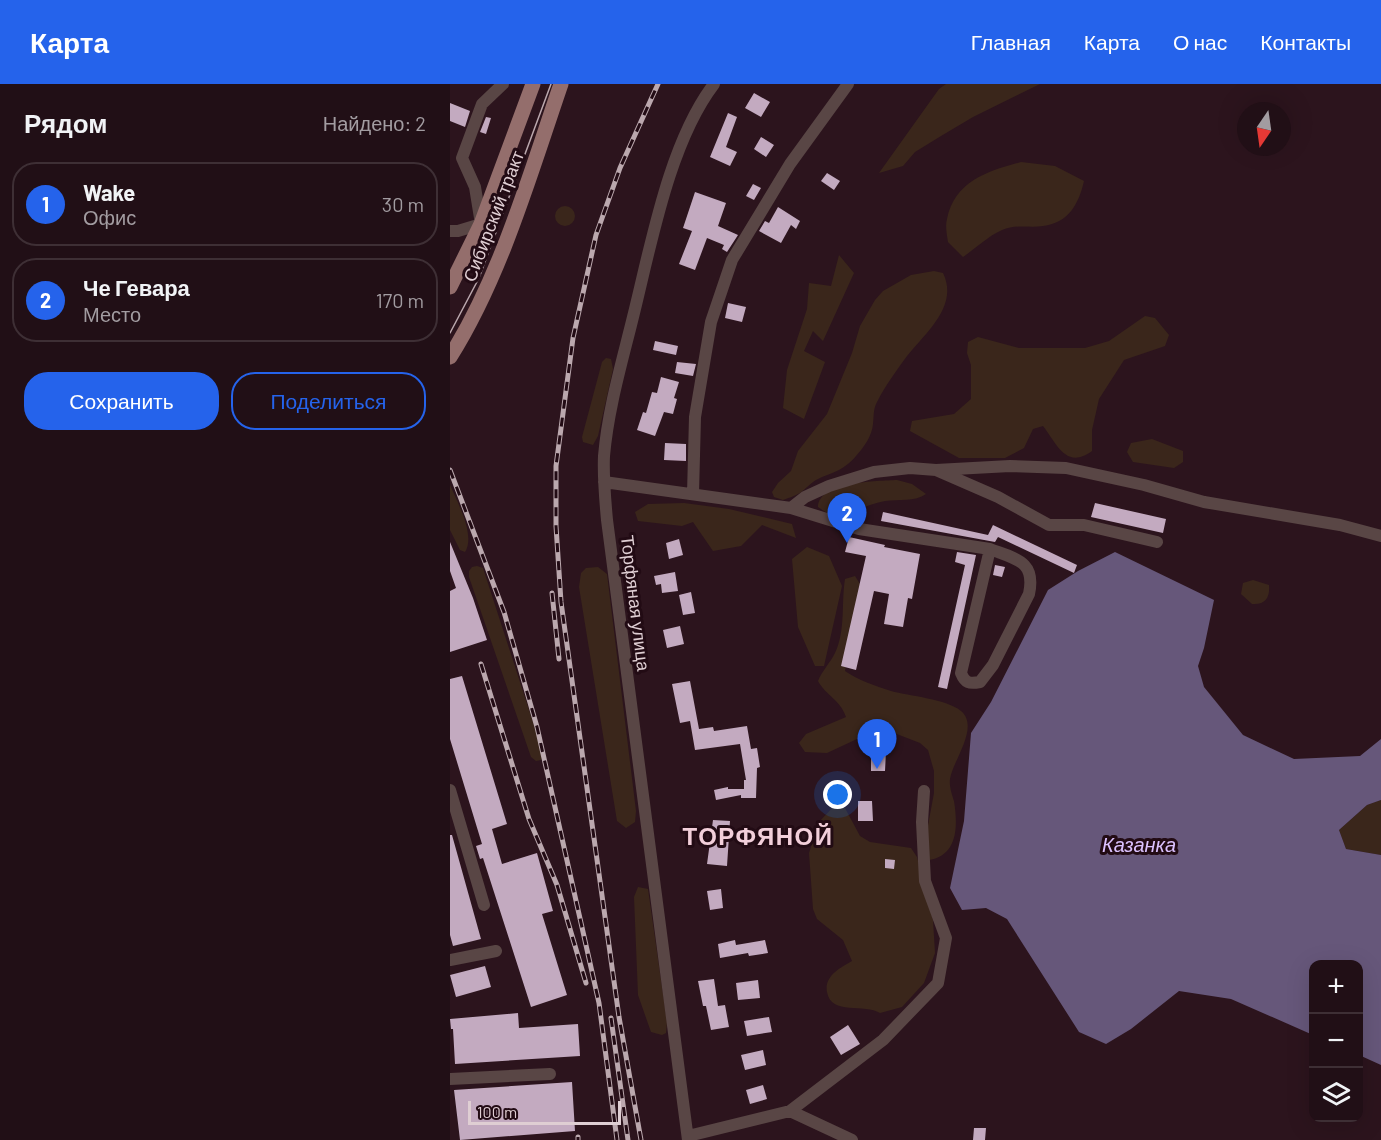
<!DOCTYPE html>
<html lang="ru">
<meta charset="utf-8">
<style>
body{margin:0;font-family:Barlow,sans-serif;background:#29181f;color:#f1f3f6}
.controls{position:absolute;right:18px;bottom:18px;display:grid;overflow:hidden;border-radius:12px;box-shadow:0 6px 24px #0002}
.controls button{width:54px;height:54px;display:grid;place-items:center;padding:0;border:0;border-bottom:2px solid #3e2f35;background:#210f16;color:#f1f3f6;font:30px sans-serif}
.compass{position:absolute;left:787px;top:18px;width:54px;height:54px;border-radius:50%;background:#210f16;box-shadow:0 6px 24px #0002;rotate:193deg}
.scale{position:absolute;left:18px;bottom:15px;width:153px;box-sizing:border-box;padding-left:6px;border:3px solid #dfced3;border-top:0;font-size:16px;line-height:21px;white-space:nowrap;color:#dfced3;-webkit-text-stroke:4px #220b14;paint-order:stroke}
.you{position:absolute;left:388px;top:711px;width:21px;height:21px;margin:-15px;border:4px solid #fff;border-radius:50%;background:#1a73e8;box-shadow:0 0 0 9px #1a73e833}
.badge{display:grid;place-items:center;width:39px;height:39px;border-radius:50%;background:#2563eb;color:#fff;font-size:20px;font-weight:700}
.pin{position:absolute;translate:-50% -50px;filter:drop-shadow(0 2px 3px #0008)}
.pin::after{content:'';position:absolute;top:32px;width:21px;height:18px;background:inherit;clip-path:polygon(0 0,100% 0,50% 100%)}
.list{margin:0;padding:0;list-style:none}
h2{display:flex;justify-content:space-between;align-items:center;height:78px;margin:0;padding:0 24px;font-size:26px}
h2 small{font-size:20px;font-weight:400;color:#a29ca1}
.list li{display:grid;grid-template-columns:39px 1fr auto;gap:18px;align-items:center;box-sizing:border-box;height:84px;margin:0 12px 12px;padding:0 12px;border:2px solid #3e2f35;border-radius:24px}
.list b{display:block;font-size:22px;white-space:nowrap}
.list p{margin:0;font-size:20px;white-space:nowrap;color:#a29ca1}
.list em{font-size:20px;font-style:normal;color:#a29ca1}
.actions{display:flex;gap:12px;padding:18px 24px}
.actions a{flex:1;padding:14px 0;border:2px solid #2563eb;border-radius:24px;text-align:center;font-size:21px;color:#2563eb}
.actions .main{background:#2563eb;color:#fff}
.icon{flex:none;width:33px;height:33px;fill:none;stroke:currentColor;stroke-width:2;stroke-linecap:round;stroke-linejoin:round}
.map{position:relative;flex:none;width:931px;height:1056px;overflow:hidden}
header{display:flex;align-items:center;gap:36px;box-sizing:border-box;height:84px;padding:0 30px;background:#2563eb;color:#fff}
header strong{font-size:28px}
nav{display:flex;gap:33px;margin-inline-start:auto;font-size:21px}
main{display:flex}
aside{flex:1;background:#210f16}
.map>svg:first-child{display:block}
</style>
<header>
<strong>Карта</strong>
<nav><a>Главная</a><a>Карта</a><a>О нас</a><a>Контакты</a></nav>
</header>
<main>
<aside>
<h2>Рядом<small>Найдено: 2</small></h2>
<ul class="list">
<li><span class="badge">1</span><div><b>Wake</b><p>Офис</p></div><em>30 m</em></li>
<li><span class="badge">2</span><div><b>Че Гевара</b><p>Место</p></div><em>170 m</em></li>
</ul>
<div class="actions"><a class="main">Сохранить</a><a>Поделиться</a></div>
</aside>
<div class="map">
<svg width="931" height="1056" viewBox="0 0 931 1056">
<rect width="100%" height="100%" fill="#2c141d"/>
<path fill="#3a261b" d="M496,0H590L523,33L491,52L465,68L453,82L429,89L489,5Z
M571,78L605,82L634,97C629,119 619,139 593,142C579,144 566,140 552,146C538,152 525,165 513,173L498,158C497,151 495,142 497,135C505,97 538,87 571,78Z
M105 132a10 10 0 1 1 20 0a10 10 0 1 1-20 0Z
M389,171L404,189L373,257L363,247L354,267L375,278L354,335L333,324L337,286L357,225L359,199L381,202Z
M484,187L493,189C509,222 476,248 457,272C447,286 435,302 427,318C423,326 424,331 423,340C422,352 414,363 406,372C393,387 385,387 368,395C361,398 356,405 350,409C345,412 338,414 333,416L324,413L322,408L328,399L341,387L348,367L377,330L402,269L410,242L425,216L433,207L461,191Z
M695,232L705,234L719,251L715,262L674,276L649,315L642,346V367C616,386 607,360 593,342L583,345L574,364L555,374H509L460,347L462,337L504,330L521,315V281L517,269L518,258L528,253L569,264H635L659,257Z
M156,274L161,275L163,285L148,352L143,361L133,358L132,353L152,278Z
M702,355L733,367V378L724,384L683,378L677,368L681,359Z
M447,396L462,400L476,410C465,418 448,415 435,417C417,420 403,430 385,430C378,431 374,427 368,423C369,397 428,397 447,396Z
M0,401C7,417 26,452 15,468L10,466L0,446Z
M234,419L279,425L342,440L346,454L312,441L291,462L263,467L243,438L232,442L188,437L185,428L198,420Z
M357,463L379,472L392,502L374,582H365L348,543L342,475Z
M27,482L33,484L92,666L93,671L91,676L86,677L81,673L19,493V487L22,483Z
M148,483L157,490L186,727L185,738L176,744L167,737L129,503L131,489L136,484Z
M405,492L410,500L395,587C408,596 425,602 441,607C459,612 497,615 511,627C530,643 503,676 500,695C499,702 502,711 504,717C508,742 508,771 479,776L476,752L484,709V687L478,666L470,659L439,647L407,655L377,669L355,668L349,659L356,650L396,633C390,615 376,612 368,597C372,587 380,579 385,569C396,546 391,519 395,495Z
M803,496L819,501C820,513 816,521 802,520L791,510L793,499Z
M931,716V771L896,765L889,746L917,721Z
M384,722L395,724L410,752L420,758L461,764L467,773L483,836L485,869L474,899L452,923L430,929C415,919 381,932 377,908C374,892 390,884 402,877L393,856L367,835L363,825L359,769L369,738Z
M188,803L198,805L217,938L216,949L212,951L201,948L188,911L184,813Z"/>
<path fill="#66577a" d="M665,468L764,516L754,564L748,582L754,603L793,651L844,675L910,672L931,655V716L917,721L889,746L896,765L931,771V981L909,971L908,880H864L863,951L781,915L729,907L681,945L656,960L629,948L557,835L536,824L512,826L500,804L514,737L521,649L541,618L598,506L628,487Z"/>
<path fill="#c3aac0" d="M304,9L320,18L311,33L295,24Z
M0,19L20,27L15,43L0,37Z
M278,29L287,33L276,63L287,68L280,82L260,73Z
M36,33L41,34L36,50L30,48Z
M311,53L324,61L316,73L304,65Z
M377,89L390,97L384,106L371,97Z
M303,100L311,104L304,116L296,112Z
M245,108L276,119L268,142L288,151L277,168L272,165L274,161L257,154L245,186L229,180L242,147L233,144Z
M328,123L350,137L346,145L341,141L331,159L309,147L315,137L319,139Z
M278,219L296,223L292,238L275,234Z
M205,257L228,262L226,271L203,266Z
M227,278L246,280L243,292L225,289Z
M211,293L229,298L224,314L227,315L223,330L214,328L205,352L187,346L193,328L196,329L202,308L207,309Z
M215,359L236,360V377L214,376Z
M645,419L716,435L713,449L641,433Z
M433,428L538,451L543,441L627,481L624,489L548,453L545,458L431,437Z
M399,453L435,461L434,463L470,470L462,515L458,514L453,543L434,540L439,510L424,507L406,586L391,582L416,472L395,468Z
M229,455L233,471L219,475L216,459Z
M0,458L23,514L37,556L0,568V507L6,504L0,487Z
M507,468L526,471L497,605L488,603L515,481L505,478Z
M545,481L555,483L552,493L543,491Z
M225,488L228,507L212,509L211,500L206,501L204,492Z
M241,508L245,529L233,531L229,511Z
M230,542L234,560L217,564L213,546Z
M12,592L57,740L42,745L52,780L87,769L103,827L92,830L117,911L81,923L33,774L30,775L26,762L32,760L0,655V595Z
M240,597L249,645L263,643L264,647L297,642L301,665L307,664L310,683L307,684L306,714H291V711L266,716L264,706L278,703V705H294V696H296L290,660L245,666L240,637L230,639L222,600Z
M421,667H436L435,687H421Z
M408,717H422L423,737H408Z
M263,736L280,737L277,782L257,780Z
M0,751H2L31,855L3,862L0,851Z
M435,775L445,776L444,785L435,784Z
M271,805L273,824L260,826L257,807Z
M285,856L286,861L315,856L318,869L299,872L298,869L270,874L268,860Z
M35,882L41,903L6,913L0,891Z
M264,895L268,922L275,921L279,943L261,946L256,922H253L248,897Z
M308,896L310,914L288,916L286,899Z
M68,929L69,944L128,940L130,972L5,980L3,945H1L0,935Z
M319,933L322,948L297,952L294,937Z
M398,941L410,960L391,971L380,953Z
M313,966L316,981L295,986L291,971Z
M122,998L125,1047L10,1056L4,1006Z
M313,1001L317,1015L300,1020L296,1006Z
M524,1044H536L535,1056H523Z"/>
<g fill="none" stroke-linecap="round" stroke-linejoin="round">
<path stroke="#594645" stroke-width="12" d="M0,147H8L31,140L25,103L12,74L32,20L53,0
M486,386L560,382L616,384L694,401L754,418L890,441L931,452
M154,398L341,424L409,445L540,465L511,589C515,599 519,600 530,598L543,581L579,510C586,477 566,475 540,465
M243,410L245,333L261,238L282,176L340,80L398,0
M341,424L355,413L379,402L424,388L460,384L486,386L548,413L599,441H634L707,458
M0,706L34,821
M0,876L46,867
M0,995L100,990
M340,1027L433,956L488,899L496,854L475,797L472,738L474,707
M238,1052L340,1027L402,1056
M238,1056L157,436C155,414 153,393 154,372C158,325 172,278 183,233C201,161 219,59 264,0"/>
<path stroke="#946e6c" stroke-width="15" d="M0,203L31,140L83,0
M0,273C51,192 80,90 111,0"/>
<path stroke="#bba8ae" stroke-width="1.5" d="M0,249L29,194L101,0"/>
<defs>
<path id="rail" d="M0,386L54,528L87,643L149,919L167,1056
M102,509L109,575
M31,580L79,735L107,801L136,899
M161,934L178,1056
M128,1053V1056
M191,1056L169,933L111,518L106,442V382L123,254L146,151L170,84L208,0"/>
</defs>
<use href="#rail" stroke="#bba8ae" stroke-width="5"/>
<use href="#rail" stroke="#220b14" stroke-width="3" stroke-dasharray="9" stroke-linecap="butt"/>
</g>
<g text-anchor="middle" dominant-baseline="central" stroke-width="6" stroke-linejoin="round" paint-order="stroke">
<g font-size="18" fill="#dfced3" stroke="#220b14">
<text transform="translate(43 132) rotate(-69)">Сибирский тракт</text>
<text transform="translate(186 519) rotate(83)">Торфяная улица</text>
</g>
<g font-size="20" font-style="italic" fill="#dbc1fe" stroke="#220b14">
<text x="689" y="760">Казанка</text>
</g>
<g font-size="24" font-weight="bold" letter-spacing="1.5" fill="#f2cfda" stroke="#220b14">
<text x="308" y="751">ТОРФЯНОЙ</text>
</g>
</g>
</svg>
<div class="controls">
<button>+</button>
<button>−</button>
<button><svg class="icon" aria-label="layers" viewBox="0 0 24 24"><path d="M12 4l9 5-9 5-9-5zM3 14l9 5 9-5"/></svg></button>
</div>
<svg class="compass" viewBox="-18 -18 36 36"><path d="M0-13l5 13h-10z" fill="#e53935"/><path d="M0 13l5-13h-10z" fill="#a29ca1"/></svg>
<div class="scale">100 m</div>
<div class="you"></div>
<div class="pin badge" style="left:427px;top:685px">1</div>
<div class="pin badge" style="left:397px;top:459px">2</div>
</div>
</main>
